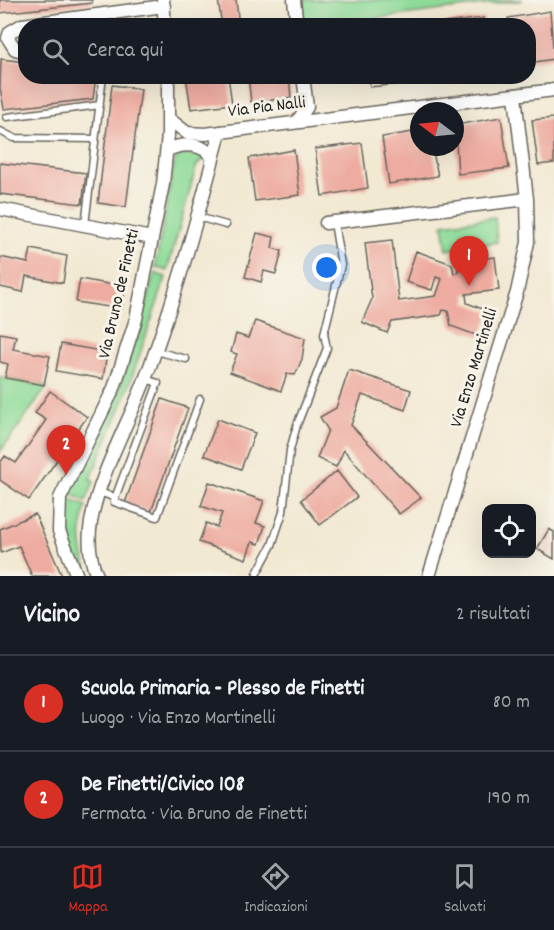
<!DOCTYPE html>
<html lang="it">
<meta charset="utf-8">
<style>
body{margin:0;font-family:Dekko,sans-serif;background:#242831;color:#f1f3f6}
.controls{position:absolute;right:18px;bottom:18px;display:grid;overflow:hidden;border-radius:12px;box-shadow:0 6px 24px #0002}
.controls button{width:54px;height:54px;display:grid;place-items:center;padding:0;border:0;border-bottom:2px solid #363941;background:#171b24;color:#f1f3f6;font:30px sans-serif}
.compass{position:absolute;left:410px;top:102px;width:54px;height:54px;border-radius:50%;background:#171b24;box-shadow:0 6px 24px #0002;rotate:286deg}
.you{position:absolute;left:327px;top:268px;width:21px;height:21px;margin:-15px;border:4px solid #fff;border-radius:50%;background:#1a73e8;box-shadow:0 0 0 9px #1a73e833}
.badge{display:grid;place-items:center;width:39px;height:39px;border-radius:50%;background:#d93025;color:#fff;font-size:20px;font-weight:700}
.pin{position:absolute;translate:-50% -50px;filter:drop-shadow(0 2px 3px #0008)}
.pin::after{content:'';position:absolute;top:32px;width:21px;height:18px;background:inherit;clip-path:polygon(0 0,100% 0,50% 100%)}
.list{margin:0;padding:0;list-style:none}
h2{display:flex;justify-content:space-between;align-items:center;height:78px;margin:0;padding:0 24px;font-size:26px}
h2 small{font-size:20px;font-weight:400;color:#9ea1a6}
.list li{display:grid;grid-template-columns:39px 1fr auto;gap:18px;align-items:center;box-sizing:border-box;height:96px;padding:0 24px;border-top:2px solid #363941}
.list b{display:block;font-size:22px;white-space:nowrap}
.list p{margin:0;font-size:20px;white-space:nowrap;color:#9ea1a6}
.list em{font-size:20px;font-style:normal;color:#9ea1a6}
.icon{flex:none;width:33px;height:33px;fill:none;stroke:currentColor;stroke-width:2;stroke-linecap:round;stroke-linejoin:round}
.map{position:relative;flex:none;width:554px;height:576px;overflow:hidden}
.search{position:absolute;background:#171b24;box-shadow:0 6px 24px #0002;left:18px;right:18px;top:18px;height:66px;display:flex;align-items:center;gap:15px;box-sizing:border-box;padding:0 21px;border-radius:24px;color:#9ea1a6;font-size:22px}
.sheet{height:270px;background:#171b24}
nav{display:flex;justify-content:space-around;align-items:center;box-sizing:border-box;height:84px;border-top:2px solid #363941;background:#171b24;font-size:16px;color:#9ea1a6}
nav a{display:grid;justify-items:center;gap:3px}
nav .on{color:#d93025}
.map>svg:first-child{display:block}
</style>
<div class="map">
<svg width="554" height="576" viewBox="0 0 554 576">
<rect width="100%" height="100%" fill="#f7f3e8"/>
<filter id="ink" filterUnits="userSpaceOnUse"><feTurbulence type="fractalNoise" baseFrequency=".0167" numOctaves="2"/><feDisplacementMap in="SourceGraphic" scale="12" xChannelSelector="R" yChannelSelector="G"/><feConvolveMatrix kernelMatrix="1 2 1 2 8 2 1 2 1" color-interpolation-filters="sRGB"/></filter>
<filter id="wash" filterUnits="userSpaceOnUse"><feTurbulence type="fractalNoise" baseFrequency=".008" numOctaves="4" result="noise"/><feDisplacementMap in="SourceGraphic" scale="24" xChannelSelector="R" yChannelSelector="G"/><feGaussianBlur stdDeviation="1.35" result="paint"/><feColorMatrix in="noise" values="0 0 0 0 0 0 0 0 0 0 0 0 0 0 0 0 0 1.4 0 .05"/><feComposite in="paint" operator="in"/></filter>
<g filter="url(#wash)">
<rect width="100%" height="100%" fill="#f2e9d3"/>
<path fill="#8edb99" stroke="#557c5a" stroke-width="1.5" d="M299,0H523L314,26L302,25Z
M181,155H198L202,158L200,164H197L167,271L155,267L175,159Z
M495,217L497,242L447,250L443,224Z
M154,273L166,277L127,392L90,480L94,482L86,501L70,494L115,401L135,340L138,339Z
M0,377L47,387L0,452Z
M68,499L86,506C78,534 82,549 88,576H84C69,551 63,528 68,499Z"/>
<g id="blocks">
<path fill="#eeaca1" d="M0,0H92V3L0,13Z
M218,0H236L239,26H222Z
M550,11L554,59L528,63V26H510L508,18Z
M484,18L485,26H436V24Z
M1,59L26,62V76H96L93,99L4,109L0,88Z
M186,76H228L232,104L191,109Z
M248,76H289L291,98L251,102Z
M327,76H357V78L327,82Z
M369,76H420V82L370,87Z
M112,85L141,89L126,207L98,203Z
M501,117L509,168L458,174L455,125Z
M554,118V163L538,165L532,120Z
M419,131V147H432L438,176L389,184L382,137Z
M362,143L368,188L322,196L315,149Z
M294,150L300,195L255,201L249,158Z
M0,163L86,173L82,204L0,194Z
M257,233L274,237L272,248L282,251L276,274L264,271L261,282L245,277Z
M392,240L399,301L436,296L442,279L436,277L432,290L406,282L416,251L452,264L454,274L457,273L462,261L495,257L499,290L466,294L467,303L490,312L481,337L451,326L448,311L443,310L441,315L392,322L387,333L362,322L372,299L365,243Z
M31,249L67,256L63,283L26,276L23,292L0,287V257L28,263Z
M80,279L125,287L122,309L76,302Z
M255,321L305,338L302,359L295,375L287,374L281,391L230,372L237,354L231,352L236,334L248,338Z
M0,333L16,336L13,349L50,356L44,385L5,378L8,364L0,362Z
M61,344L107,352L103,379L56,371Z
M349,370L411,390L405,410L362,395L351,425L421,498L399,514L344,450L336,467L317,458L328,430L320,417L336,408Z
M50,391L87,417L29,500L0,480V463L5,456L16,463L46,420L35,413Z
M162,399L188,408L151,512L125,503Z
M218,419L255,433L241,469L204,455Z
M337,471L357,497L320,525L301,500Z
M209,482L264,501L256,523L265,526L259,544L252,542L246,559L199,542L206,523L217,527L222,513L201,506Z
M35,514L62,576H32L19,546L1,553L0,529Z
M549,529L554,532V559L537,549Z"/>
</g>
</g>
<g filter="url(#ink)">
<use href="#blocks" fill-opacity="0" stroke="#67645c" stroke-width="1.5"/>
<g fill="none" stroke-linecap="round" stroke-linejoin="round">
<defs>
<path id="lane" d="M7,117L100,105
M0,131L14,138L95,139
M198,217L226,225
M85,225L103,76
M156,351L186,359
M100,492L115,498L114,502L157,517L200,399
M115,498L158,383L145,379
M257,573L272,545L283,512L290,450L297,425L327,348L324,334L341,265L334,222"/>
<path id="street" d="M163,0L165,26
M294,0L297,26
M26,52L15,49L8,38L10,32L22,25L164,6
M169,119L187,133L205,134L554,90
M297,122L307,107L303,76
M167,150C183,143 204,142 213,159
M0,209L152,238
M326,223L527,199
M77,576L59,531L60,498L114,388L136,319L163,184L168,135V76
M97,576C90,560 88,540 91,522C99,474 129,423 146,377C176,297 199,214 220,132
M429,576L517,292L528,242L527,199L515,96"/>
</defs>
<use href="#lane" stroke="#67645c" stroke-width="9"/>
<use href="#street" stroke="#67645c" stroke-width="15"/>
<use href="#lane" stroke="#fff" stroke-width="6"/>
<use href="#street" stroke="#fff" stroke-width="12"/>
</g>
</g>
<g text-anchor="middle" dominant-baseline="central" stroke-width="6" stroke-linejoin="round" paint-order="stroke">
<g font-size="18" fill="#1c1c1c" stroke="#f7f3e8">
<text transform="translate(267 108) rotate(-7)">Via Pia Nalli</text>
<text transform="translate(120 294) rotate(-77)">Via Bruno de Finetti</text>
<text transform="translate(475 368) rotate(-73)">Via Enzo Martinelli</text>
</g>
</g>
</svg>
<div class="controls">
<button><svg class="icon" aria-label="locate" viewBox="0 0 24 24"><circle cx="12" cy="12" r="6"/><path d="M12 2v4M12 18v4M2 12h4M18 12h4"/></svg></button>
</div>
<svg class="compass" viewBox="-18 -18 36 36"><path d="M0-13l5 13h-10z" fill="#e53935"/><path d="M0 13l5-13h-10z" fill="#9ea1a6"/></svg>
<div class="you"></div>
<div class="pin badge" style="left:469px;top:286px">1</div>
<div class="pin badge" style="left:66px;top:475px">2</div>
<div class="search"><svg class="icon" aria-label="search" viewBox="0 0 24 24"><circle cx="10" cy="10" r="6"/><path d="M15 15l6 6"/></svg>Cerca qui</div>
</div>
<section class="sheet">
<h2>Vicino<small>2 risultati</small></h2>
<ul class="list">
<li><span class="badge">1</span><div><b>Scuola Primaria - Plesso de Finetti</b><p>Luogo · Via Enzo Martinelli</p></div><em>80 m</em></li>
<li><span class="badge">2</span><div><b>De Finetti/Civico 108</b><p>Fermata · Via Bruno de Finetti</p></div><em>190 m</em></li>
</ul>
</section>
<nav>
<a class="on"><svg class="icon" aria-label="map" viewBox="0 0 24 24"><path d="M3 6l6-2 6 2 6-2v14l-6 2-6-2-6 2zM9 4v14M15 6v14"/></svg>Mappa</a>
<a><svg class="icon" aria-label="directions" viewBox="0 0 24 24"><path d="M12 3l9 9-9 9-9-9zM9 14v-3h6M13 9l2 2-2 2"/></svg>Indicazioni</a>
<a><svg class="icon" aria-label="saved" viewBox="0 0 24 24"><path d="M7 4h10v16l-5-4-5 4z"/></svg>Salvati</a>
</nav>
